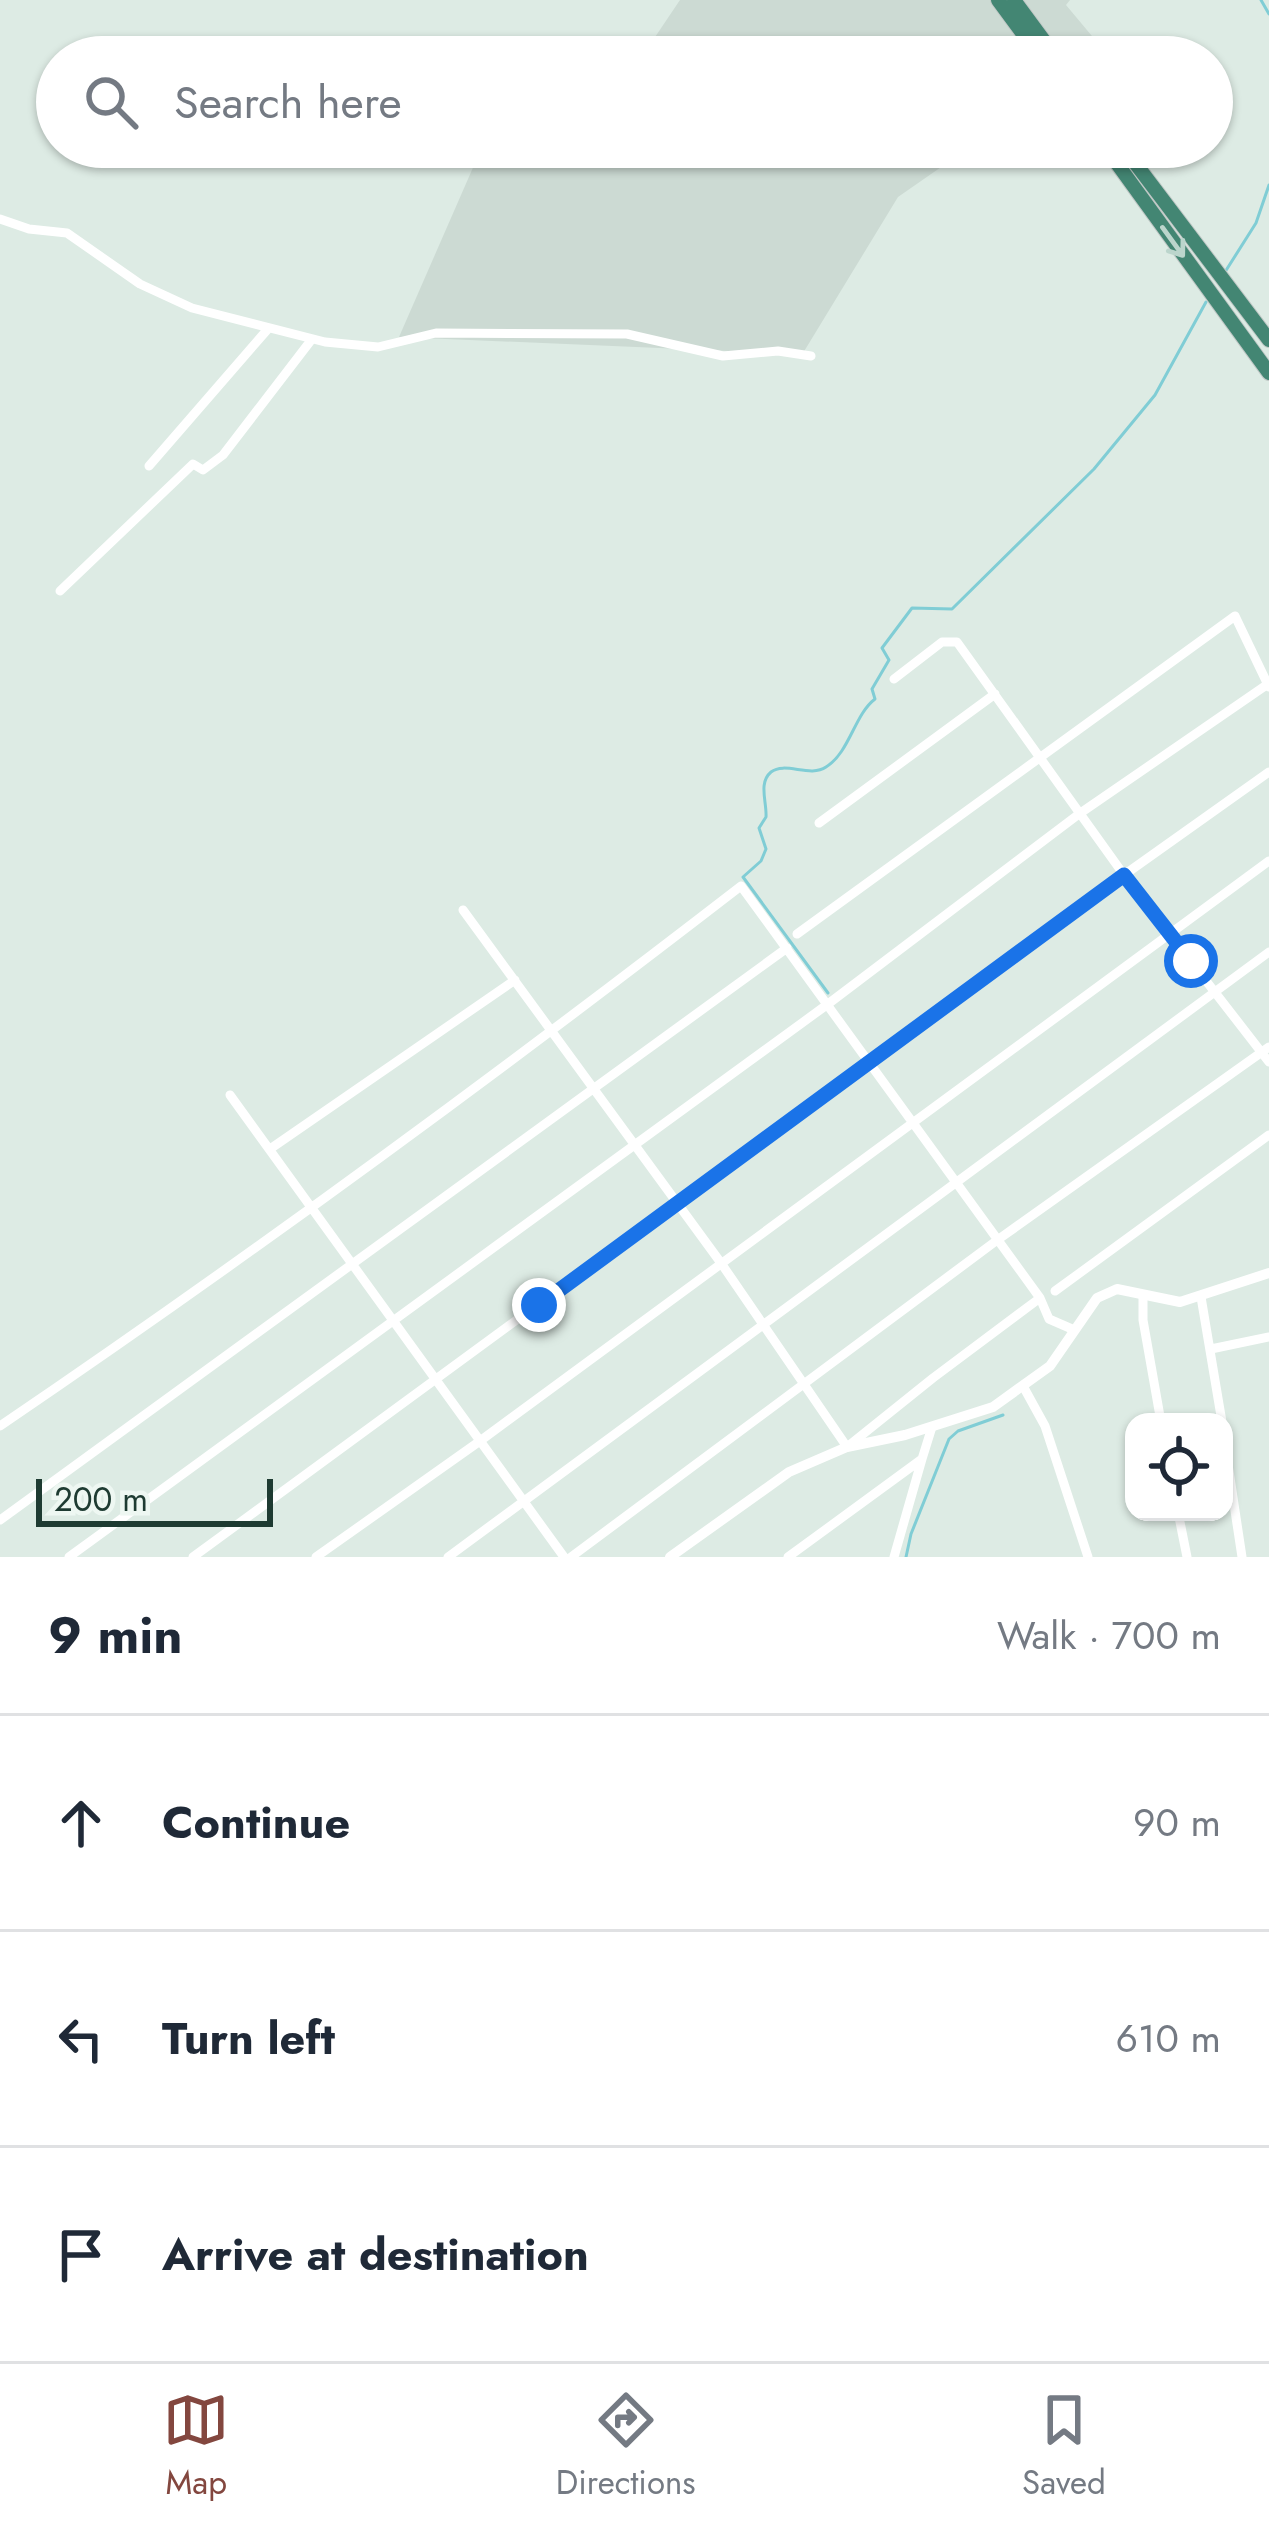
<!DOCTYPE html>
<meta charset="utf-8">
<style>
body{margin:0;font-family:Jost,sans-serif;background:#f6f6f7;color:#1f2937}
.controls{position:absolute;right:36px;bottom:36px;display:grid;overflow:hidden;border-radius:24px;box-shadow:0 3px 9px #0004}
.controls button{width:108px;height:108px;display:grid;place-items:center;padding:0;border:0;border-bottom:3px solid #e0e1e3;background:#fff;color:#1f2937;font:60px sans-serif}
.scale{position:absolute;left:36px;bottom:30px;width:237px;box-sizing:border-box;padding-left:12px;border:6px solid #1e3b32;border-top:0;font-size:33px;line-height:42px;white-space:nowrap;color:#1e3b32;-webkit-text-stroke:9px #eef7f2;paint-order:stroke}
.stop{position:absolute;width:36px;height:36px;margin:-27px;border:9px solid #1a73e8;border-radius:50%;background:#fff}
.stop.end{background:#1a73e8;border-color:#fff;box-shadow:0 3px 12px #0008}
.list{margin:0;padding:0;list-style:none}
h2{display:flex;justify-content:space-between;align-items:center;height:156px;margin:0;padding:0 48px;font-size:51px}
h2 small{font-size:39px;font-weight:400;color:#747a83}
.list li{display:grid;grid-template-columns:78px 1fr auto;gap:36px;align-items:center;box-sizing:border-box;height:216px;padding:0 48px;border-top:3px solid #e0e1e3}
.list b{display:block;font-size:45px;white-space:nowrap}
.list em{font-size:39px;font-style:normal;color:#747a83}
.icon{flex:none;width:66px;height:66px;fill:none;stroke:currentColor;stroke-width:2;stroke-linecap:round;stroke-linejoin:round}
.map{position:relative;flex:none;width:1269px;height:1557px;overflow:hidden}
.search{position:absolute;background:#fff;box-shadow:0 3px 9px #0004;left:36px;right:36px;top:36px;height:132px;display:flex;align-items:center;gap:30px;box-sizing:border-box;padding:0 42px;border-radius:66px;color:#747a83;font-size:45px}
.sheet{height:804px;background:#fff}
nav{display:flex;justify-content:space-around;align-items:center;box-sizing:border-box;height:168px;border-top:3px solid #e0e1e3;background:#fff;font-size:33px;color:#747a83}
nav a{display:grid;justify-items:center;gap:6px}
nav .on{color:#83473f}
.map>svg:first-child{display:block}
</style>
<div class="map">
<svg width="1269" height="1557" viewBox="0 0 1269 1557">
<rect width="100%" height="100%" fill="#ddebe4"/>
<path fill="#ccdad3" d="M680,0H1070L1066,5L1107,54L1102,57H563L571,42L649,46Z
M482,147L513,150L516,147H970L898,197L800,358L778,353L399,337Z"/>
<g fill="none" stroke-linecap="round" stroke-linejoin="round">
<path stroke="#80cdd5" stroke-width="3" d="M1261,0L1269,14
M1225,272L1256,223L1269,185
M828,993L743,877L761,861L766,849L759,828L766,817C767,802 758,783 771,772C785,761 810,778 826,767C850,752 854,715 875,699L872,689L889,660L882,648L912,608L952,609L1094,469L1155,395L1206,302
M906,1557L911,1534L949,1439L958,1431L1003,1415"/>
<defs>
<path id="trunk" d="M998,0L1040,57
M1014,0L1056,57
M1105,147L1269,373
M1123,147L1269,340"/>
</defs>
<use href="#trunk" stroke="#c0c8c6" stroke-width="16"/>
<path stroke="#fff" stroke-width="9" d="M0,219L29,229L67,233L140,284L192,308L325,342L378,347L436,333L627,334L723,356L778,351L811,356
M149,466L267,330
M60,591L193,464L203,470L223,455L312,339
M894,679L942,642H957L1124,875L1269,1062
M819,823L995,694
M463,910L721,1263L847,1447L933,1378L1040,1298
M797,934L1235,616L1269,687
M230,1095L564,1557
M270,1149L515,980
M1055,1291L1269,1135
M1143,1297V1320L1161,1422
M1201,1297L1222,1422
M1211,1349L1269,1337
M1023,1386L1045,1426L1088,1557
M0,1426C253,1254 499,1073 741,886L1040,1298L1049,1319L1072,1329
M1224,1438L1242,1557
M1178,1512L1187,1557
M0,1520L787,948
M69,1557L828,1004L1079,814L1268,684
M193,1557L1124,875L1269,772
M316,1557L480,1441L1269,861
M448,1557L1269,952
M571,1557L996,1241L1269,1047
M788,1557L922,1459L932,1427
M894,1557L922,1459"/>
<path stroke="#fff" stroke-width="10" d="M670,1557L789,1472L847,1447L905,1435L993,1407L1050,1366L1097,1298L1117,1289L1180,1302L1269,1273"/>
<use href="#trunk" stroke="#438673" stroke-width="14"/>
</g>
<defs><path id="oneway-shaft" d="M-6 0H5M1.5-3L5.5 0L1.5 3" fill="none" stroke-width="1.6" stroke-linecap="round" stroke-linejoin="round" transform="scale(3)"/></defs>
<use stroke="#bbd5cc" href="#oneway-shaft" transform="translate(1173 242) rotate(54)"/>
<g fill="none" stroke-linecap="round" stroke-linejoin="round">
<path stroke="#1a73e8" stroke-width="15" d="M539,1305L1124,875L1191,961"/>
</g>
</svg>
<div class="controls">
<button><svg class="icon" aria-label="locate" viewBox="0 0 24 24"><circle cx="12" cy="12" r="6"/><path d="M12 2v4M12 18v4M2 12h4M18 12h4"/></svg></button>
</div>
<div class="scale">200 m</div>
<div class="stop" style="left:1191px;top:961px"></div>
<div class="stop end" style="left:539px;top:1305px"></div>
<div class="search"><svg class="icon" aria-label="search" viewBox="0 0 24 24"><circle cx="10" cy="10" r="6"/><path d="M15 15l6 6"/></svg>Search here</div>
</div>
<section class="sheet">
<h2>9 min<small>Walk · 700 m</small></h2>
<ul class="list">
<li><svg class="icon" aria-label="ahead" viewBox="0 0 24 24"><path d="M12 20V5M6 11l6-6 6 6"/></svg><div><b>Continue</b></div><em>90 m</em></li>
<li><svg class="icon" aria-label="left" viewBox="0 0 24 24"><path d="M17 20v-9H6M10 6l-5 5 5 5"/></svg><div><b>Turn left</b></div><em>610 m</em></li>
<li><svg class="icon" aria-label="arrive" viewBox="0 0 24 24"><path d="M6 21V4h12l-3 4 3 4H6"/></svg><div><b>Arrive at destination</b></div></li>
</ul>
</section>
<nav>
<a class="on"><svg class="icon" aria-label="map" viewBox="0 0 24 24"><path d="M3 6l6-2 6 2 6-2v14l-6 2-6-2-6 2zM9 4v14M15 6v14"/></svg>Map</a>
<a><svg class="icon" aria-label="directions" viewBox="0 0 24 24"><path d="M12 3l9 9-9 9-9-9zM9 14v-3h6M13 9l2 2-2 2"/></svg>Directions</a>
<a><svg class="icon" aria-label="saved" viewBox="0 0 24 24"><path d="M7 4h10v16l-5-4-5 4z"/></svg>Saved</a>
</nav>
